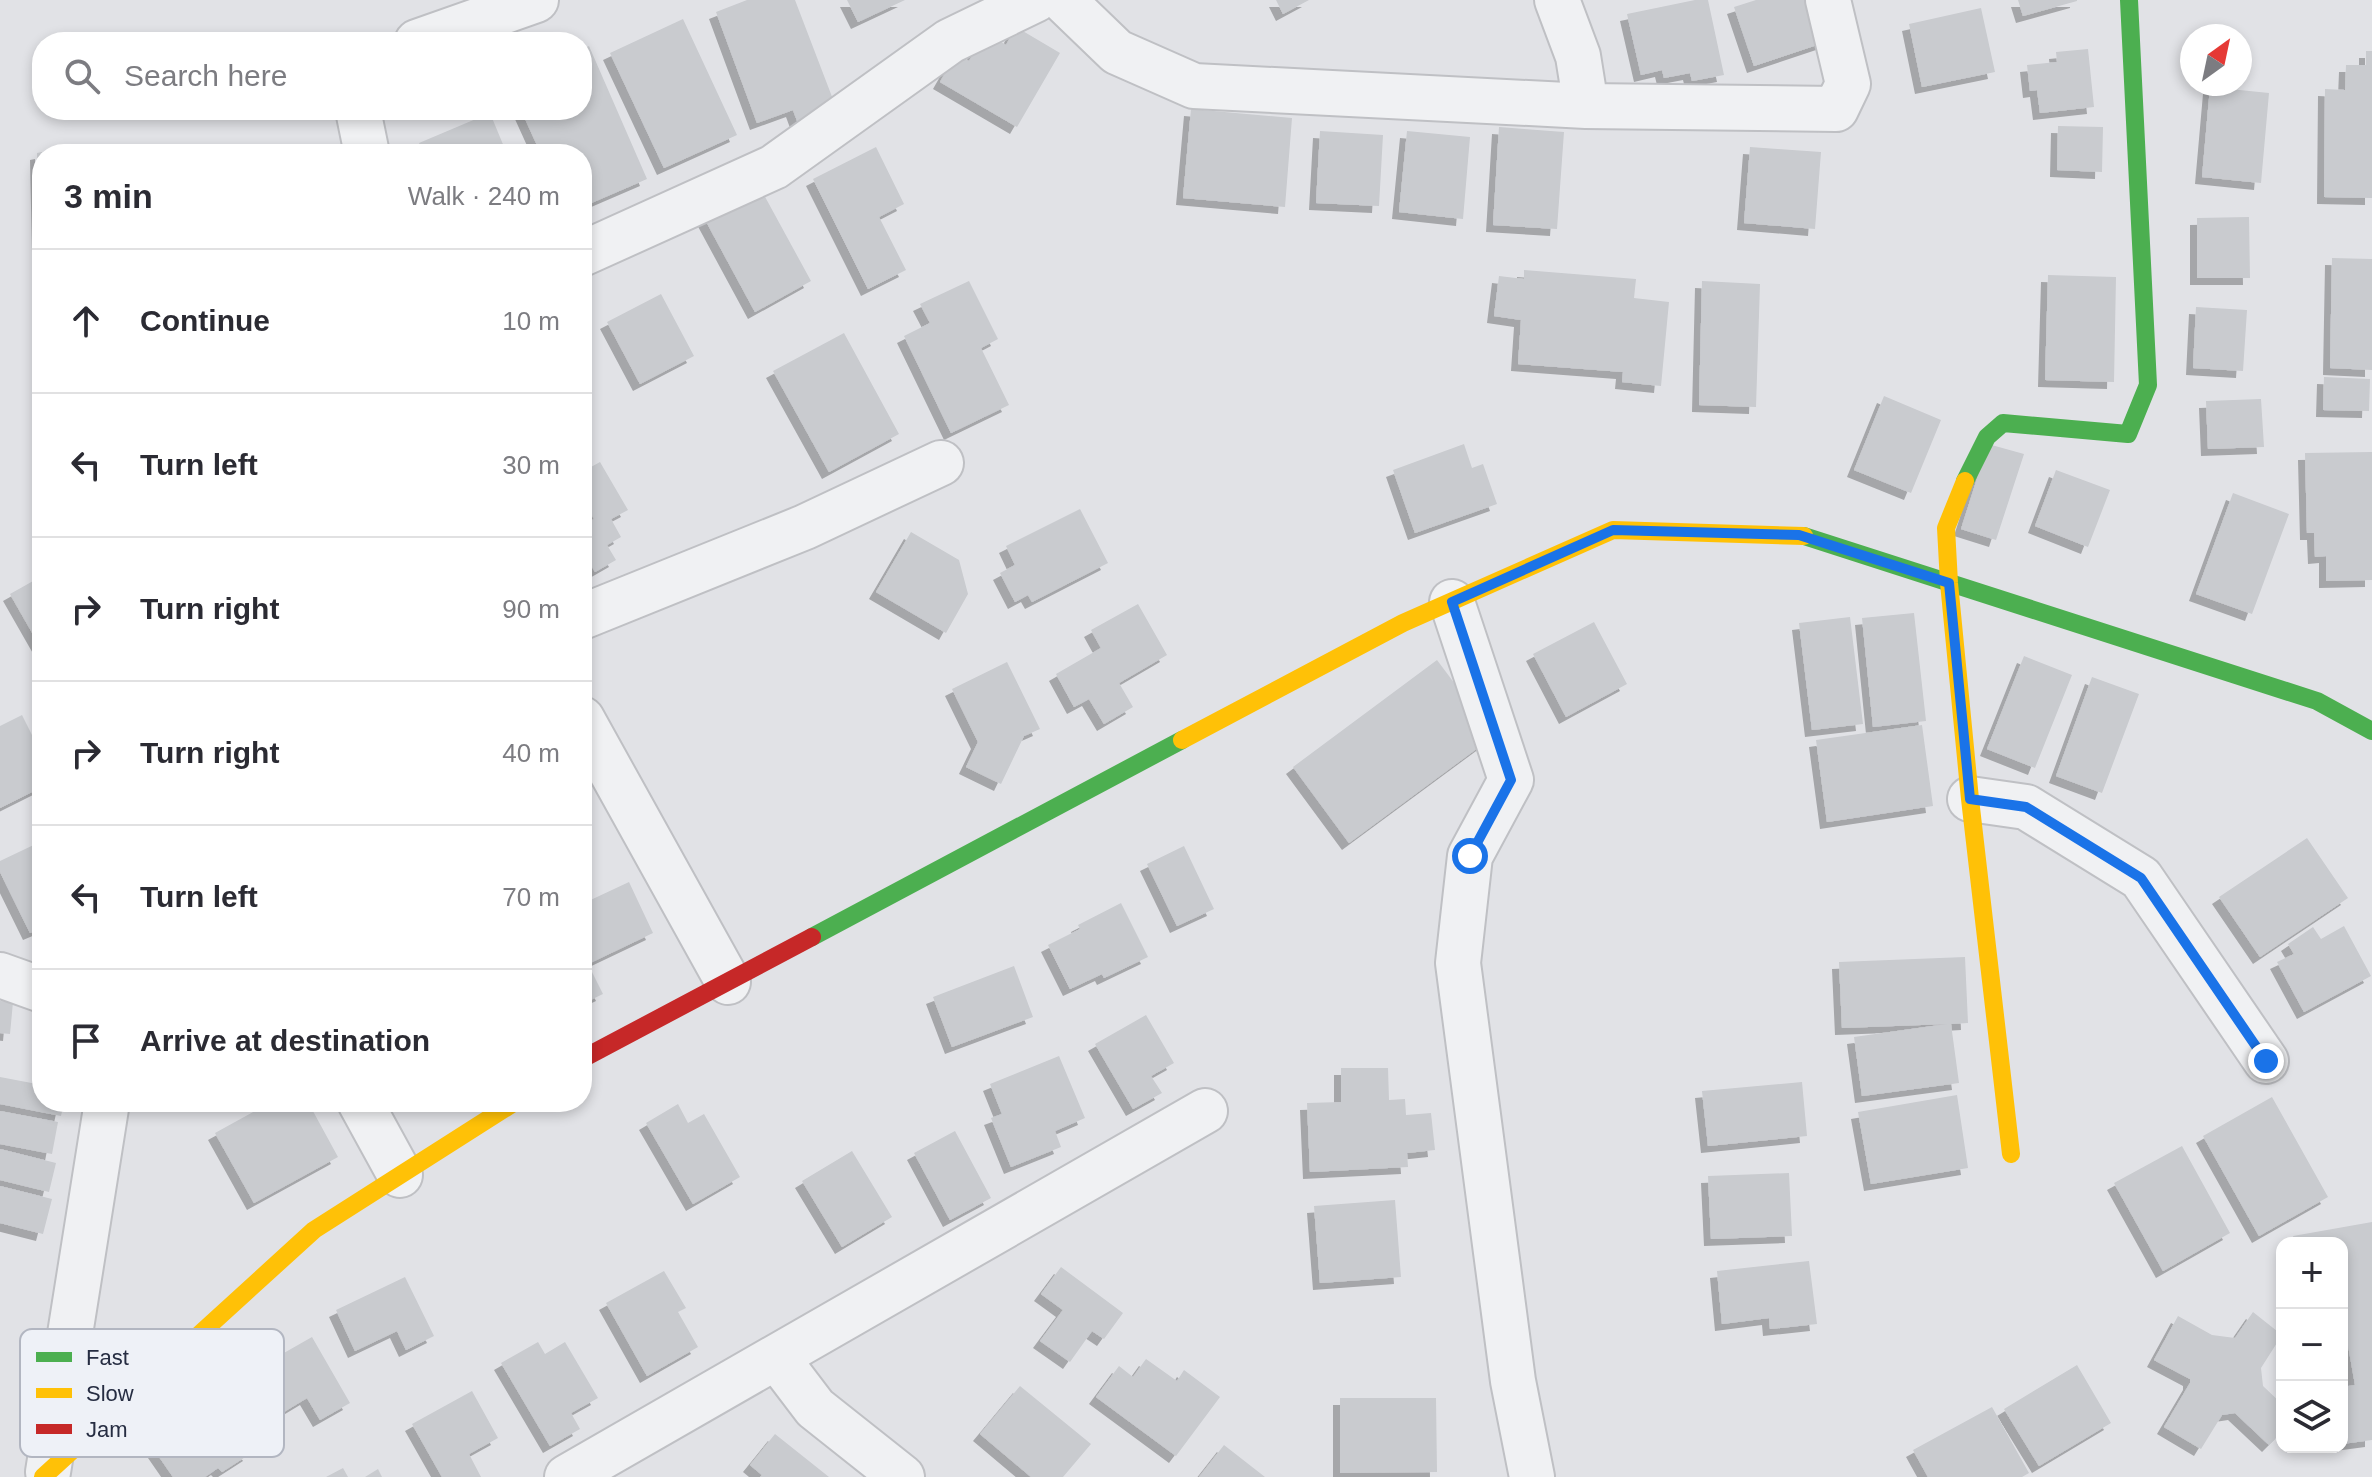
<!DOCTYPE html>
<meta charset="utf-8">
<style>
body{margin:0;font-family:Helvetica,sans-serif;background:#f7f7f7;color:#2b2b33}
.controls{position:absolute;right:24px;bottom:24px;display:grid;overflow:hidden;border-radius:16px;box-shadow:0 4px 12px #0003}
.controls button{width:72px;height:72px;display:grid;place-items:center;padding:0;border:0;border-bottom:2px solid #e1e1e2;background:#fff;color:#2b2b33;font:40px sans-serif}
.compass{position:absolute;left:2180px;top:24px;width:72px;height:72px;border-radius:50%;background:#fff;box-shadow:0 4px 12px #0003;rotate:33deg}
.stop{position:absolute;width:24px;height:24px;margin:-18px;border:6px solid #1a73e8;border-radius:50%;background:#fff}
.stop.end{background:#1a73e8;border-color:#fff;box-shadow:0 2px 8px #0008}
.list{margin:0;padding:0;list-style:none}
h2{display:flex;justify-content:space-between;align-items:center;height:104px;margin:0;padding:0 32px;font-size:34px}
h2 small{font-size:26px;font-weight:400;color:#7c7c81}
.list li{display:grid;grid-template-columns:52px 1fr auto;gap:24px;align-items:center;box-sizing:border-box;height:144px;padding:0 32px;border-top:2px solid #e1e1e2}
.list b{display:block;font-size:30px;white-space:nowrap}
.list em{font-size:26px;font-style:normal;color:#7c7c81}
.icon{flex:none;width:44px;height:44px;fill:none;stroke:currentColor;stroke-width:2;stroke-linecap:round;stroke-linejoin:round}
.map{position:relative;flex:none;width:2372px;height:1477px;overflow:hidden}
.search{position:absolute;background:#fff;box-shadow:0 4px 12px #0003;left:32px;top:32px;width:560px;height:88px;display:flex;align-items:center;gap:20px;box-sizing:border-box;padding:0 28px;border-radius:32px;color:#7c7c81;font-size:30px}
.panel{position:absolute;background:#fff;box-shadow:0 4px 12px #0003;left:32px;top:144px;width:560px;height:968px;border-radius:32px}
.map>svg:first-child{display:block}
</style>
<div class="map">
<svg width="2372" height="1477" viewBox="0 0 2372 1477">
<defs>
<filter id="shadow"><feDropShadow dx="-7" dy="7" stdDeviation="0" flood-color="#0004"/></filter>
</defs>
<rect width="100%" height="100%" fill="#e1e2e6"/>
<path fill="#c9cbcf" filter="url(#shadow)" d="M747,0H795L839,115L800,129L793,110L757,123L716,12Z
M847,0H905L858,22Z
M1276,0H1309L1283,14Z
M1695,0H1708L1724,75L1692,81L1690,73L1664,78L1662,70L1641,75L1627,14Z
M1756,0H1826L1823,43L1754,66L1734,7Z
M2018,0H2077V1L2023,16Z
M1981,8L1995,72L1922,87L1909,24Z
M683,19L737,135L664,168L610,53Z
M1016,27L1060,53L1017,127L940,82L956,54L969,61L986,33L1006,45Z
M589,46L647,179L582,207V154H541L521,110H582V49Z
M2088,49L2094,107L2040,113L2037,90L2030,91L2027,65L2057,62L2056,52Z
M2366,51H2372V198L2324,197L2325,89L2345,90L2346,65H2366Z
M2210,87L2269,93L2261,183L2202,177Z
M1191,109L1292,118L1285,207L1183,198Z
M490,113L507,154H424L419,143Z
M2058,126L2103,127L2102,172L2057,170Z
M1499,127L1564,132L1557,229L1493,225Z
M1320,131L1383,135L1379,206L1316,203Z
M1407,131L1470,137L1463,219L1399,212Z
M876,147L904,204L879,217L906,270L868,289L813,179Z
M1750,147L1821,152L1815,229L1744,223Z
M122,151H157L158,154H122Z
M42,152V245H39L37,153Z
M758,184L811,281L755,312L702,214Z
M2249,217L2250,278H2197V218Z
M2332,258L2372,259V370L2330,368Z
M1524,270L1636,279L1634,298L1669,302L1661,386L1622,382L1623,372L1518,364L1521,320L1494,316L1499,276L1524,279Z
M2048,275L2116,277L2114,382L2045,380Z
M969,281L998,339L981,348L1009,405L951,433L904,336L930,323L920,304Z
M1702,281L1760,284L1756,407L1699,405Z
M661,294L694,356L640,384L607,322Z
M2196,307L2247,310L2243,371L2193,368Z
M844,333L899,434L829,472L773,371Z
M2324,377L2370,379L2369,411L2323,410Z
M1884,396L1941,420L1911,493L1854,470Z
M2261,399L2264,447L2208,449L2206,401Z
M1464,444L1472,468L1483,464L1497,504L1415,533L1393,470Z
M1988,444L2024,454L1996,540L1961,529Z
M2372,452V580L2326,581V556L2315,557L2314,533H2307L2305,453Z
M600,462L628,510L611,519L621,537L607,545L616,560L595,572L582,549V526L594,519L582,498V472Z
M2056,470L2110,490L2088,547L2035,526Z
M2233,493L2289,514L2252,614L2196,594Z
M1080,509L1108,563L1032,602L1028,595L1015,602L1000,573L1015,565L1006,546Z
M911,532L959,560L968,594L946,633L876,592Z
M42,576V650L10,594Z
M1138,604L1167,655L1119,683L1133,707L1104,724L1089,699L1074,707L1056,674L1101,648L1091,630Z
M1914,613L1926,721L1873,727L1862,618Z
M1850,617L1863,724L1812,730L1799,623Z
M1594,622L1627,684L1566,717L1533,654Z
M2024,656L2072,675L2035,768L1987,749Z
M1437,660L1494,736L1349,843L1293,767Z
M1007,662L1040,729L1024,736L1001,784L966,767L978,742L952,689Z
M2092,677L2139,694L2102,793L2056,776Z
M22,715L42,755V787L0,808V726Z
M1922,725L1933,806L1827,822L1816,740Z
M2307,838L2348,898L2260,957L2219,897Z
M42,841V928L30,933L0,872V861Z
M1184,846L1214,909L1177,926L1147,864Z
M629,882L653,933L588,964L603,994L582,1004V904Z
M1121,903L1148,957L1104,978L1102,974L1070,989L1048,945L1080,929L1078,925Z
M2344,926L2371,976L2304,1012L2277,962L2294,954L2288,944L2313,927L2321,939Z
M1965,957L1968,1023L1951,1024L1959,1083L1862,1096L1854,1037L1947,1024L1842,1028L1839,962Z
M1014,966L1033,1017L952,1047L933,997Z
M0,1001L13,1002L10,1034L0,1033Z
M1146,1015L1174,1063L1151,1076L1162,1093L1133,1109L1095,1044Z
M1059,1056L1085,1118L1055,1131L1061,1147L1011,1167L991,1118L1002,1114L990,1084Z
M1341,1068H1388L1389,1100L1405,1099L1406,1115L1431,1113L1435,1150L1407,1153L1408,1167L1310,1172L1307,1103L1341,1102Z
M0,1077L42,1085V1102H64L61,1116L0,1104Z
M1802,1082L1807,1136L1708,1146L1702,1091Z
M1957,1095L1968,1168L1871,1184L1858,1112Z
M2272,1097L2328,1197L2259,1236L2203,1136Z
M271,1102H308L338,1157L254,1203L215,1133Z
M678,1104L688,1123L704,1114L740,1177L693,1204L646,1123Z
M0,1111L58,1122L52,1154L0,1144Z
M955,1131L991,1198L950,1220L914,1153Z
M2182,1146L2230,1233L2163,1271L2114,1183Z
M0,1149L56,1163L49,1192L0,1180Z
M852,1151L892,1217L842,1247L802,1181Z
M1789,1173L1792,1236L1711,1239L1708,1176Z
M0,1186L52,1199L43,1234L0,1223Z
M1395,1200L1401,1277L1320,1283L1314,1206Z
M2372,1222V1440L2342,1444V1387L2355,1385L2342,1311V1243H2295L2293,1236Z
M1809,1261L1817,1324L1770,1329L1769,1318L1722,1324L1717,1271Z
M1061,1267L1123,1313L1104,1339L1092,1331L1070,1362L1040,1341L1063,1310L1041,1294Z
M664,1271L686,1308L678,1312L698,1347L647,1376L606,1303Z
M405,1277L434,1336L406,1350L397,1331L355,1351L336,1310Z
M2253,1312L2282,1335L2261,1368L2263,1386L2282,1404V1432L2269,1445L2235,1413L2222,1415L2201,1449L2164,1427L2190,1383V1379L2154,1360L2178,1316L2212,1335L2235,1338Z
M312,1337L350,1403L320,1420L307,1398L264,1424L238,1379Z
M538,1342L545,1354L565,1342L598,1398L571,1413L580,1429L550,1446L501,1363Z
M1146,1359L1177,1381L1184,1370L1220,1397L1176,1456L1096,1397L1119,1366L1133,1377Z
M2077,1365L2111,1423L2039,1466L2004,1409Z
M1020,1386L1091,1444L1063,1477H1031L980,1434Z
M472,1391L498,1438L469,1454L481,1477H442L412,1424Z
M1340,1398H1436L1437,1472L1340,1473Z
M218,1405L250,1454L222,1472L218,1468L205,1477H173L155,1451L174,1437L169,1429L193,1412L198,1418Z
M1992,1407L2029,1473L2022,1477H1928L1913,1450Z
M775,1434L829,1477H760L762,1475L750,1465Z
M1224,1445L1265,1477H1199Z
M343,1468L348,1477H326Z
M378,1469L382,1477H365Z"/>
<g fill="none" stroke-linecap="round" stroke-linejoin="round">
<defs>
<path id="street" d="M1063,0L1117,52L1194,86L1586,106L1836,109L1848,84L1828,0
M1557,0L1578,56L1586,106
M417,42L536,0
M358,110L367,154
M582,254L774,167L950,41L1035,0
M1452,602L1511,780L1470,856L1458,963L1513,1381L1532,1477
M582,617L805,527L941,463
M582,719L728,982
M1970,799L2026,807L2141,878L2266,1061
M0,975L42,990
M360,1102L400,1175
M777,1358L815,1408L902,1477
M48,1472L107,1102
M567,1477L1205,1111"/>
</defs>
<use href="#street" stroke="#bfc0c4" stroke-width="48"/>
<use href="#street" stroke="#f0f1f3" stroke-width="44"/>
<path stroke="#4caf50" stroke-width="18" d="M1965,481L1987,437L2003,423L2128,434L2148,385L2129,0
M1804,536L2317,701L2372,731
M812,937L1182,740"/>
<path stroke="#ffc107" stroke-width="18" d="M1965,481L1946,528L1949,583L1970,799L2011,1154
M1182,740L1403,623L1613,530L1804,536
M43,1477L314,1230L515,1102"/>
<path stroke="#c62828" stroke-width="18" d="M582,1059L812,937"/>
</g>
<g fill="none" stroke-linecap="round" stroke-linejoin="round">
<path stroke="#1a73e8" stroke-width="10" d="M1470,856L1511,780L1452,602L1613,530L1799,535L1949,583L1970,799L2026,807L2141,878L2266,1061"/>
</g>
<rect x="20" y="1329" width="264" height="128" rx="12" fill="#eef1f7" stroke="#b2b6c1" stroke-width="2"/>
<rect x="36" y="1352" width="36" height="10" fill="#4caf50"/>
<rect x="36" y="1388" width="36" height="10" fill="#ffc107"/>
<rect x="36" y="1424" width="36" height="10" fill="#c62828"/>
<g font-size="22" fill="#262d42">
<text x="86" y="1365">Fast</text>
<text x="86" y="1401">Slow</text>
<text x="86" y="1437">Jam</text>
</g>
</svg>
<div class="controls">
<button>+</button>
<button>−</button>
<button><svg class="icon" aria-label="layers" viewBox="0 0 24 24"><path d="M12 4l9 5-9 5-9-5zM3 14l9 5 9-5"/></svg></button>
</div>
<svg class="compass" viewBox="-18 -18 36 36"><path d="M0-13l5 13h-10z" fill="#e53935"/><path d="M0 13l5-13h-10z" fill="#7c7c81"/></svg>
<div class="stop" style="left:1470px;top:856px"></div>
<div class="stop end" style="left:2266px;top:1061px"></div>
<div class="search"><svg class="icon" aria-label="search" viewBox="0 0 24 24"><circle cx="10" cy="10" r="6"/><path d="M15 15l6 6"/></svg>Search here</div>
<section class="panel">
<h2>3 min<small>Walk · 240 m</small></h2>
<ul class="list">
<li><svg class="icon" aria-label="ahead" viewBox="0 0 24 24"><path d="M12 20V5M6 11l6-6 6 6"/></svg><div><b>Continue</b></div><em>10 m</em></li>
<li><svg class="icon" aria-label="left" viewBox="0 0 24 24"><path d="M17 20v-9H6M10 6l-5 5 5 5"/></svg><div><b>Turn left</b></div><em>30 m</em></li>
<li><svg class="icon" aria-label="right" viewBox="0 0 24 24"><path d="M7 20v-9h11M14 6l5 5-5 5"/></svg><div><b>Turn right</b></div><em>90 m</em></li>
<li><svg class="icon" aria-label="right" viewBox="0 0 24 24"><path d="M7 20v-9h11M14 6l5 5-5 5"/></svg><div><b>Turn right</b></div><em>40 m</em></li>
<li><svg class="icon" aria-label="left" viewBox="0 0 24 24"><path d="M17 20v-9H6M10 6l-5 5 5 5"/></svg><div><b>Turn left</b></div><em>70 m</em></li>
<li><svg class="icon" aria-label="arrive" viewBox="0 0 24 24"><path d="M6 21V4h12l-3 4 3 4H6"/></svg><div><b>Arrive at destination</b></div></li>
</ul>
</section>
</div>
